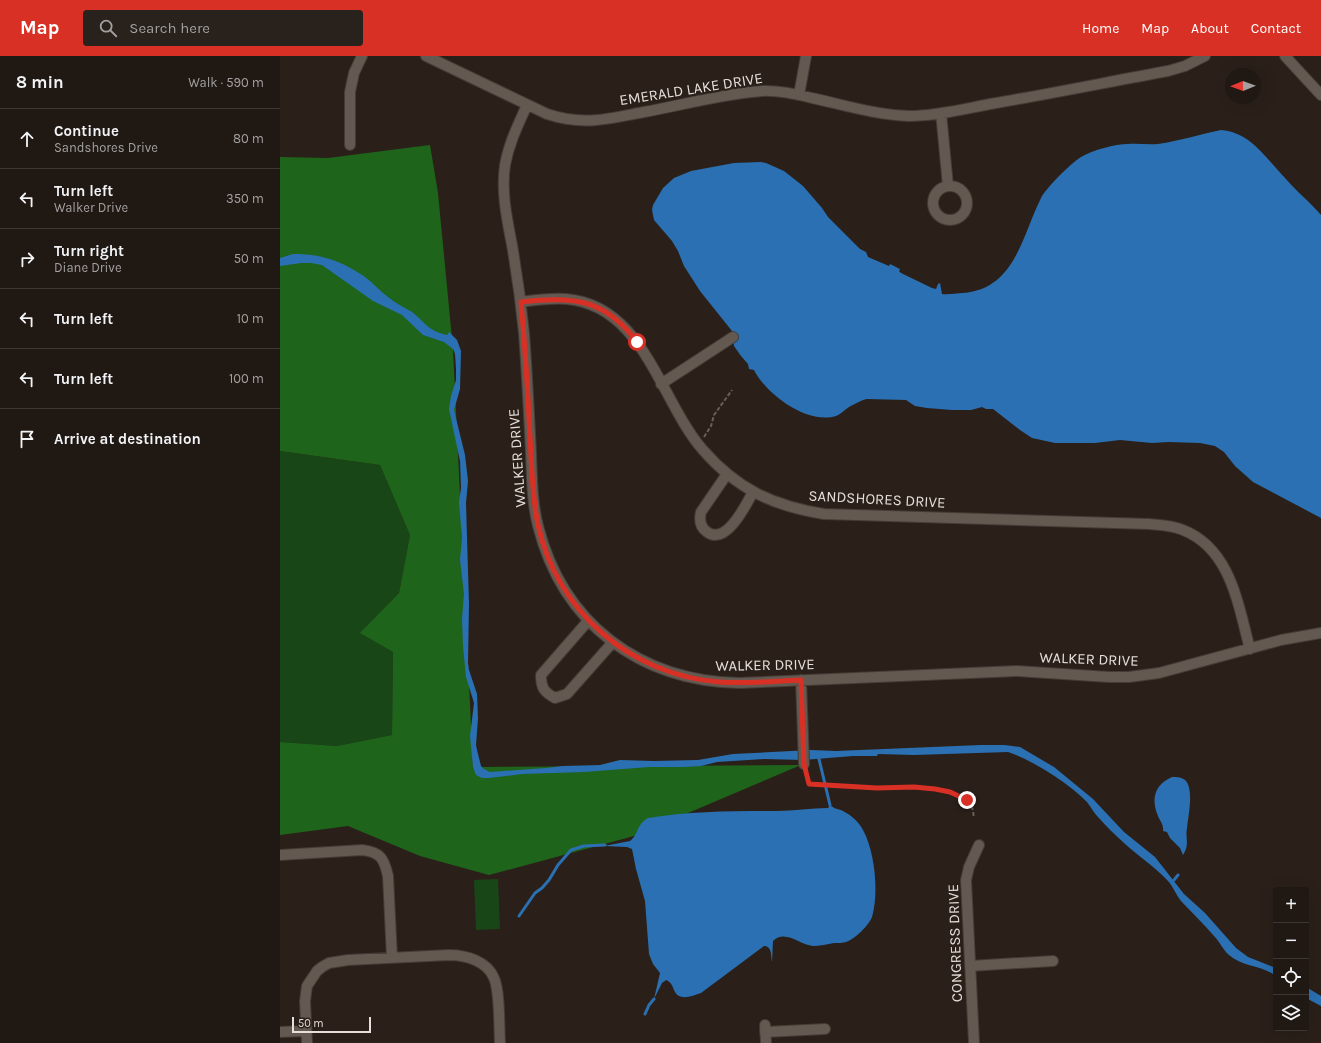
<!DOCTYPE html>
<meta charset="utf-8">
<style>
body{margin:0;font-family:Karla,sans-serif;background:#28211c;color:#f1f3f6}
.controls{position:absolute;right:12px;bottom:12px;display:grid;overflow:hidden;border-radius:4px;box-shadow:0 4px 16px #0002}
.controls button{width:36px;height:36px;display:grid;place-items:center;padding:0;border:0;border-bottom:1px solid #3d3733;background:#201813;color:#f1f3f6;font:20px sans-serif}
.compass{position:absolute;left:945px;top:12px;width:36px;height:36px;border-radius:50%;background:#201813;box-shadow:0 4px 16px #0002;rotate:269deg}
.scale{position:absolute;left:12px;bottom:10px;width:79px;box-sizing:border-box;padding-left:4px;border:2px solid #e6dfda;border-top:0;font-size:11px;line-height:14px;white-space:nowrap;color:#e6dfda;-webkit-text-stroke:3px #2a2019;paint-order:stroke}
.stop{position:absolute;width:12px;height:12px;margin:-9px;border:3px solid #d93025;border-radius:50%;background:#fff}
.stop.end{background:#d93025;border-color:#fff;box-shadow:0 1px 4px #0008}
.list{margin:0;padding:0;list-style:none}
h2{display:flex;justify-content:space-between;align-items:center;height:52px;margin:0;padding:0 16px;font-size:17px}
h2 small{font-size:13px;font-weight:400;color:#a2a0a0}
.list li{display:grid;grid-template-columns:26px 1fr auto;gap:12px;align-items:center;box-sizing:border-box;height:60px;padding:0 16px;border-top:1px solid #3d3733}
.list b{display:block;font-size:15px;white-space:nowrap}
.list p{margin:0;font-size:13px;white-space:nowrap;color:#a2a0a0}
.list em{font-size:13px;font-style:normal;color:#a2a0a0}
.icon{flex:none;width:22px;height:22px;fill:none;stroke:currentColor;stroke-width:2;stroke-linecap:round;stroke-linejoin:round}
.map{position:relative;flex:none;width:1041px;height:987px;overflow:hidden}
header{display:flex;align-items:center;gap:24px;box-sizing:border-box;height:56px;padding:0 20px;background:#d93025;color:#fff}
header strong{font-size:19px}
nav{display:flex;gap:22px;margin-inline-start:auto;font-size:14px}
.search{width:280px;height:36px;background:#28211c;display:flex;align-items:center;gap:10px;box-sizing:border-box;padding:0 14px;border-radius:4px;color:#a2a0a0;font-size:15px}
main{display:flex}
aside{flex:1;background:#201813}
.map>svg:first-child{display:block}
</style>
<header>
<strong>Map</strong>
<div class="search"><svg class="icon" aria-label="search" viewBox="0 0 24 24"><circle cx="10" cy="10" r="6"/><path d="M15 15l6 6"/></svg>Search here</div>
<nav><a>Home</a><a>Map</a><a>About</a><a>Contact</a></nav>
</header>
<main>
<aside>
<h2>8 min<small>Walk · 590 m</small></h2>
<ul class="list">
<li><svg class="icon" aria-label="ahead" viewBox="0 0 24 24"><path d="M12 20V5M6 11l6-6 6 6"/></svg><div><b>Continue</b><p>Sandshores Drive</p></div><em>80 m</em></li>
<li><svg class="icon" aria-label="left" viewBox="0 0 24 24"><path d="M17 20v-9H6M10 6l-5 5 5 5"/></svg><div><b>Turn left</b><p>Walker Drive</p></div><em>350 m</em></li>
<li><svg class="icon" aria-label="right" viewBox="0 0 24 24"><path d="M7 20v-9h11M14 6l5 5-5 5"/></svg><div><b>Turn right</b><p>Diane Drive</p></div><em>50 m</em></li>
<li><svg class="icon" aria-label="left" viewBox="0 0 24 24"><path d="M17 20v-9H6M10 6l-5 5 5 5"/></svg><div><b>Turn left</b></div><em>10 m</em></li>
<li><svg class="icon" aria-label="left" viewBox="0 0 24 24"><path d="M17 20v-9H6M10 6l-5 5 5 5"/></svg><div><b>Turn left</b></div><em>100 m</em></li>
<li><svg class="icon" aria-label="arrive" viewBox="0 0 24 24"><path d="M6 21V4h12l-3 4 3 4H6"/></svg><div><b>Arrive at destination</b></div></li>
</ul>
</aside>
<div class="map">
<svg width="1041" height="987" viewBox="0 0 1041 987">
<rect width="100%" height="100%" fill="#2a2019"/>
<path fill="#194617" d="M0,395L100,409L130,479L119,537L81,577L113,596L112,679L57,690L0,686Z
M218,823L220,873L196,874L194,824Z"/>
<path fill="#1f641b" d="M150,89L158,137L173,293L193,711L521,709L354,780L209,819L140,800L68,770L0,779V686L57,690L112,679L113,596L80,577L119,537L130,479L100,409L0,395V101L48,102Z"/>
<path fill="#2b70b3" d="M941,74C971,76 987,104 1006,123C1017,136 1030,146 1041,159V462L973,426L955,410L944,396L935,390L920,387L888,386L872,387L840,384L815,387H775L752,382L740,374L713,353H706L702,351L691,354H672L647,352L635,350L626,344L587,343L583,344C578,346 573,349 569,351C564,354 561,358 556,360C527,369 486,338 474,314L469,313L468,308L461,300L454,290L452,275L420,235L404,210L398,195L392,185L374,164L372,154L373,149L383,132L394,122L411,115L454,107L481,106L486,107L504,115L523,130L542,152L548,161L580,193L586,196L588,201L609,210L610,208L620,213L619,215L621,217L652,232L656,233L658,228L660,227L662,238C669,239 676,237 683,237C735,233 742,180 761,142C767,131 790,108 801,101C813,94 835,88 848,88C858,87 868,89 878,88C900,85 920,78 941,74Z
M13,198C42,198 62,205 85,221C93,227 100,235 108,241C115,247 124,251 132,256C146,267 148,275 167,279L169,276L177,284L181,295L180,333L174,354L185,399L188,425L186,447L189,548L188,607L189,614L197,638L198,662L196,689L198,698L201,710L204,713L210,716L266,712L283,710L320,709L340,704L373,705L418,704L453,698L531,694L556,695L701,689H724L740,691L774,711L813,743L844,776L875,801L904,838L925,857L956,892L968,901L996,912V920C982,909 962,911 949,899C943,894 940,886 934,880C924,868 912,857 901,845C896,839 893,830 888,825C874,810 858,800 844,787C835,779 826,770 818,761C814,757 811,751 807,746C791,729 751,703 728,696L634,699L598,698L597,700H573L523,704L484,703L437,706L421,710L403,711H369L304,716L242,718L209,722H202L196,719L193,711L190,680L194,647L186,621L183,590L182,563L184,538L180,504L182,482L179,446L181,432L180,405L169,353L171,340L176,324V313L175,298L173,293L164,286L143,279L122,259L93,245L42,209L31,207H21L0,210V202Z
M892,721C896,721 903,721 906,725C914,735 908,761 907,772C905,782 910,789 903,799L900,792L890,782L887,776L883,775C884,769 880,765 878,760C871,743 874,729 892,721Z
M550,749C554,753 559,753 563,755C571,759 579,766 583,774C595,796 599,837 592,861C589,869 575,883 566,886C563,887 558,887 554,887C547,888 540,890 533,890C520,889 505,873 493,885L492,906C491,900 492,890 484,890L421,937C412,940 399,946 394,934C392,929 391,926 386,924L382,927L374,943L380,917L373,908L369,898L365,845L356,813L352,793L347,791L324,790L350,785C359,778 356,769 368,762C410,755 455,755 497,755C514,755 531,752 548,752Z
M1026,931L1041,940V950L1026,942Z"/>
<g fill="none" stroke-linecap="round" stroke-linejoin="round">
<path stroke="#2b70b3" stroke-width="3" d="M539,703L550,749
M894,824L898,819
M239,860L255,837L262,832L269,824L278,809L291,794L304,790L325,789
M365,958L369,949L374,943"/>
<defs>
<path id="minor" d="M146,0L267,58C304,70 327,63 364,56C403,49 442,38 482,35C499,34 516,38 532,42C564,49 596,59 629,60C656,60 683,53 710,48C769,38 828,26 888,15L905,10L925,0
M1005,0L1041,39
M519,39L526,0
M247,49C238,69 229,87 225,109C221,136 227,163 232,189C237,218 241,247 244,277C247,317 249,357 251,397C252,421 252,447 258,470C283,568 360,625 459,627L737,615L829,621H849L879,617L1001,584L1041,577
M661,57L668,130
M70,89V36L74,17L82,0
M653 147a17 17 0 1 1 34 0a17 17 0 1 1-34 0Z
M241,246C255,244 271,242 286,243C364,249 380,345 423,394C457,433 493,450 544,458L869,468C881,469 892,469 903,474C951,493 958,549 970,593
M381,328L453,281
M447,418L421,456C419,464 420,471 427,476C446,490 466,449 473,436
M308,565L261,619C261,632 264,636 275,642L287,638L333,586
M521,624L524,708
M0,799L82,794C101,796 104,803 108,820L112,902
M690,910L773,905
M485,969L486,987
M0,976L26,975
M485,976L545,973
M27,987L25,945L27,930L37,915L42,911L49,907L68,904L169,899C186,899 207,905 214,922C220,935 219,971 220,987
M694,987L686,824L689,811L699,789"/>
</defs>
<use href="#minor" stroke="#453c37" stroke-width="12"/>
<path stroke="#69605a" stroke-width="2" stroke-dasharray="4 2" stroke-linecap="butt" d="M424,381L431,370L434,359L452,334
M526,717L529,729C552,730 574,731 597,732C623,732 667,727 688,746C693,750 693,756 694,762"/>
<use href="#minor" stroke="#645951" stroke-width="10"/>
</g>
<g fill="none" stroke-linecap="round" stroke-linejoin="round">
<path stroke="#d93025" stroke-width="5" d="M357,286C325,242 291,240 241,246C245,291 248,337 250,382C252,411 252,441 258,469C277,556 351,619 439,626C466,628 494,625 521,624L524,708L529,728L597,732L634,731L655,733L670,736L687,744"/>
</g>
<g text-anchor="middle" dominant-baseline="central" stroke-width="4" stroke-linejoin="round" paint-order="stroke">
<g font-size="15" fill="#e6dfda" stroke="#2a2019">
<text transform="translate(411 33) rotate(-9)">EMERALD LAKE DRIVE</text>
<text transform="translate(237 402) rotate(-94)">WALKER DRIVE</text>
<text transform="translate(597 443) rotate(3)">SANDSHORES DRIVE</text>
<text transform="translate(809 603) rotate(2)">WALKER DRIVE</text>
<text transform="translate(485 609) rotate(-1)">WALKER DRIVE</text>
<text transform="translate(675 887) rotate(-92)">CONGRESS DRIVE</text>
</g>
</g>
</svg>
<div class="controls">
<button>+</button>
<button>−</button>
<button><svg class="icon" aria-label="locate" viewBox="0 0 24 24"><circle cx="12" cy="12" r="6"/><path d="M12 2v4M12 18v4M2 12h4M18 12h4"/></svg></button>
<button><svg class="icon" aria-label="layers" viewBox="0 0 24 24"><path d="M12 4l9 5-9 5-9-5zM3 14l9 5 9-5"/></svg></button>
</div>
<svg class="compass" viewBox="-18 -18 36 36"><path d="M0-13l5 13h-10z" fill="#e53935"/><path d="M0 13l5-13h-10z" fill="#a2a0a0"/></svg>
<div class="scale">50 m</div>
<div class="stop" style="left:357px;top:286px"></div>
<div class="stop end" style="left:687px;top:744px"></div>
</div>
</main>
